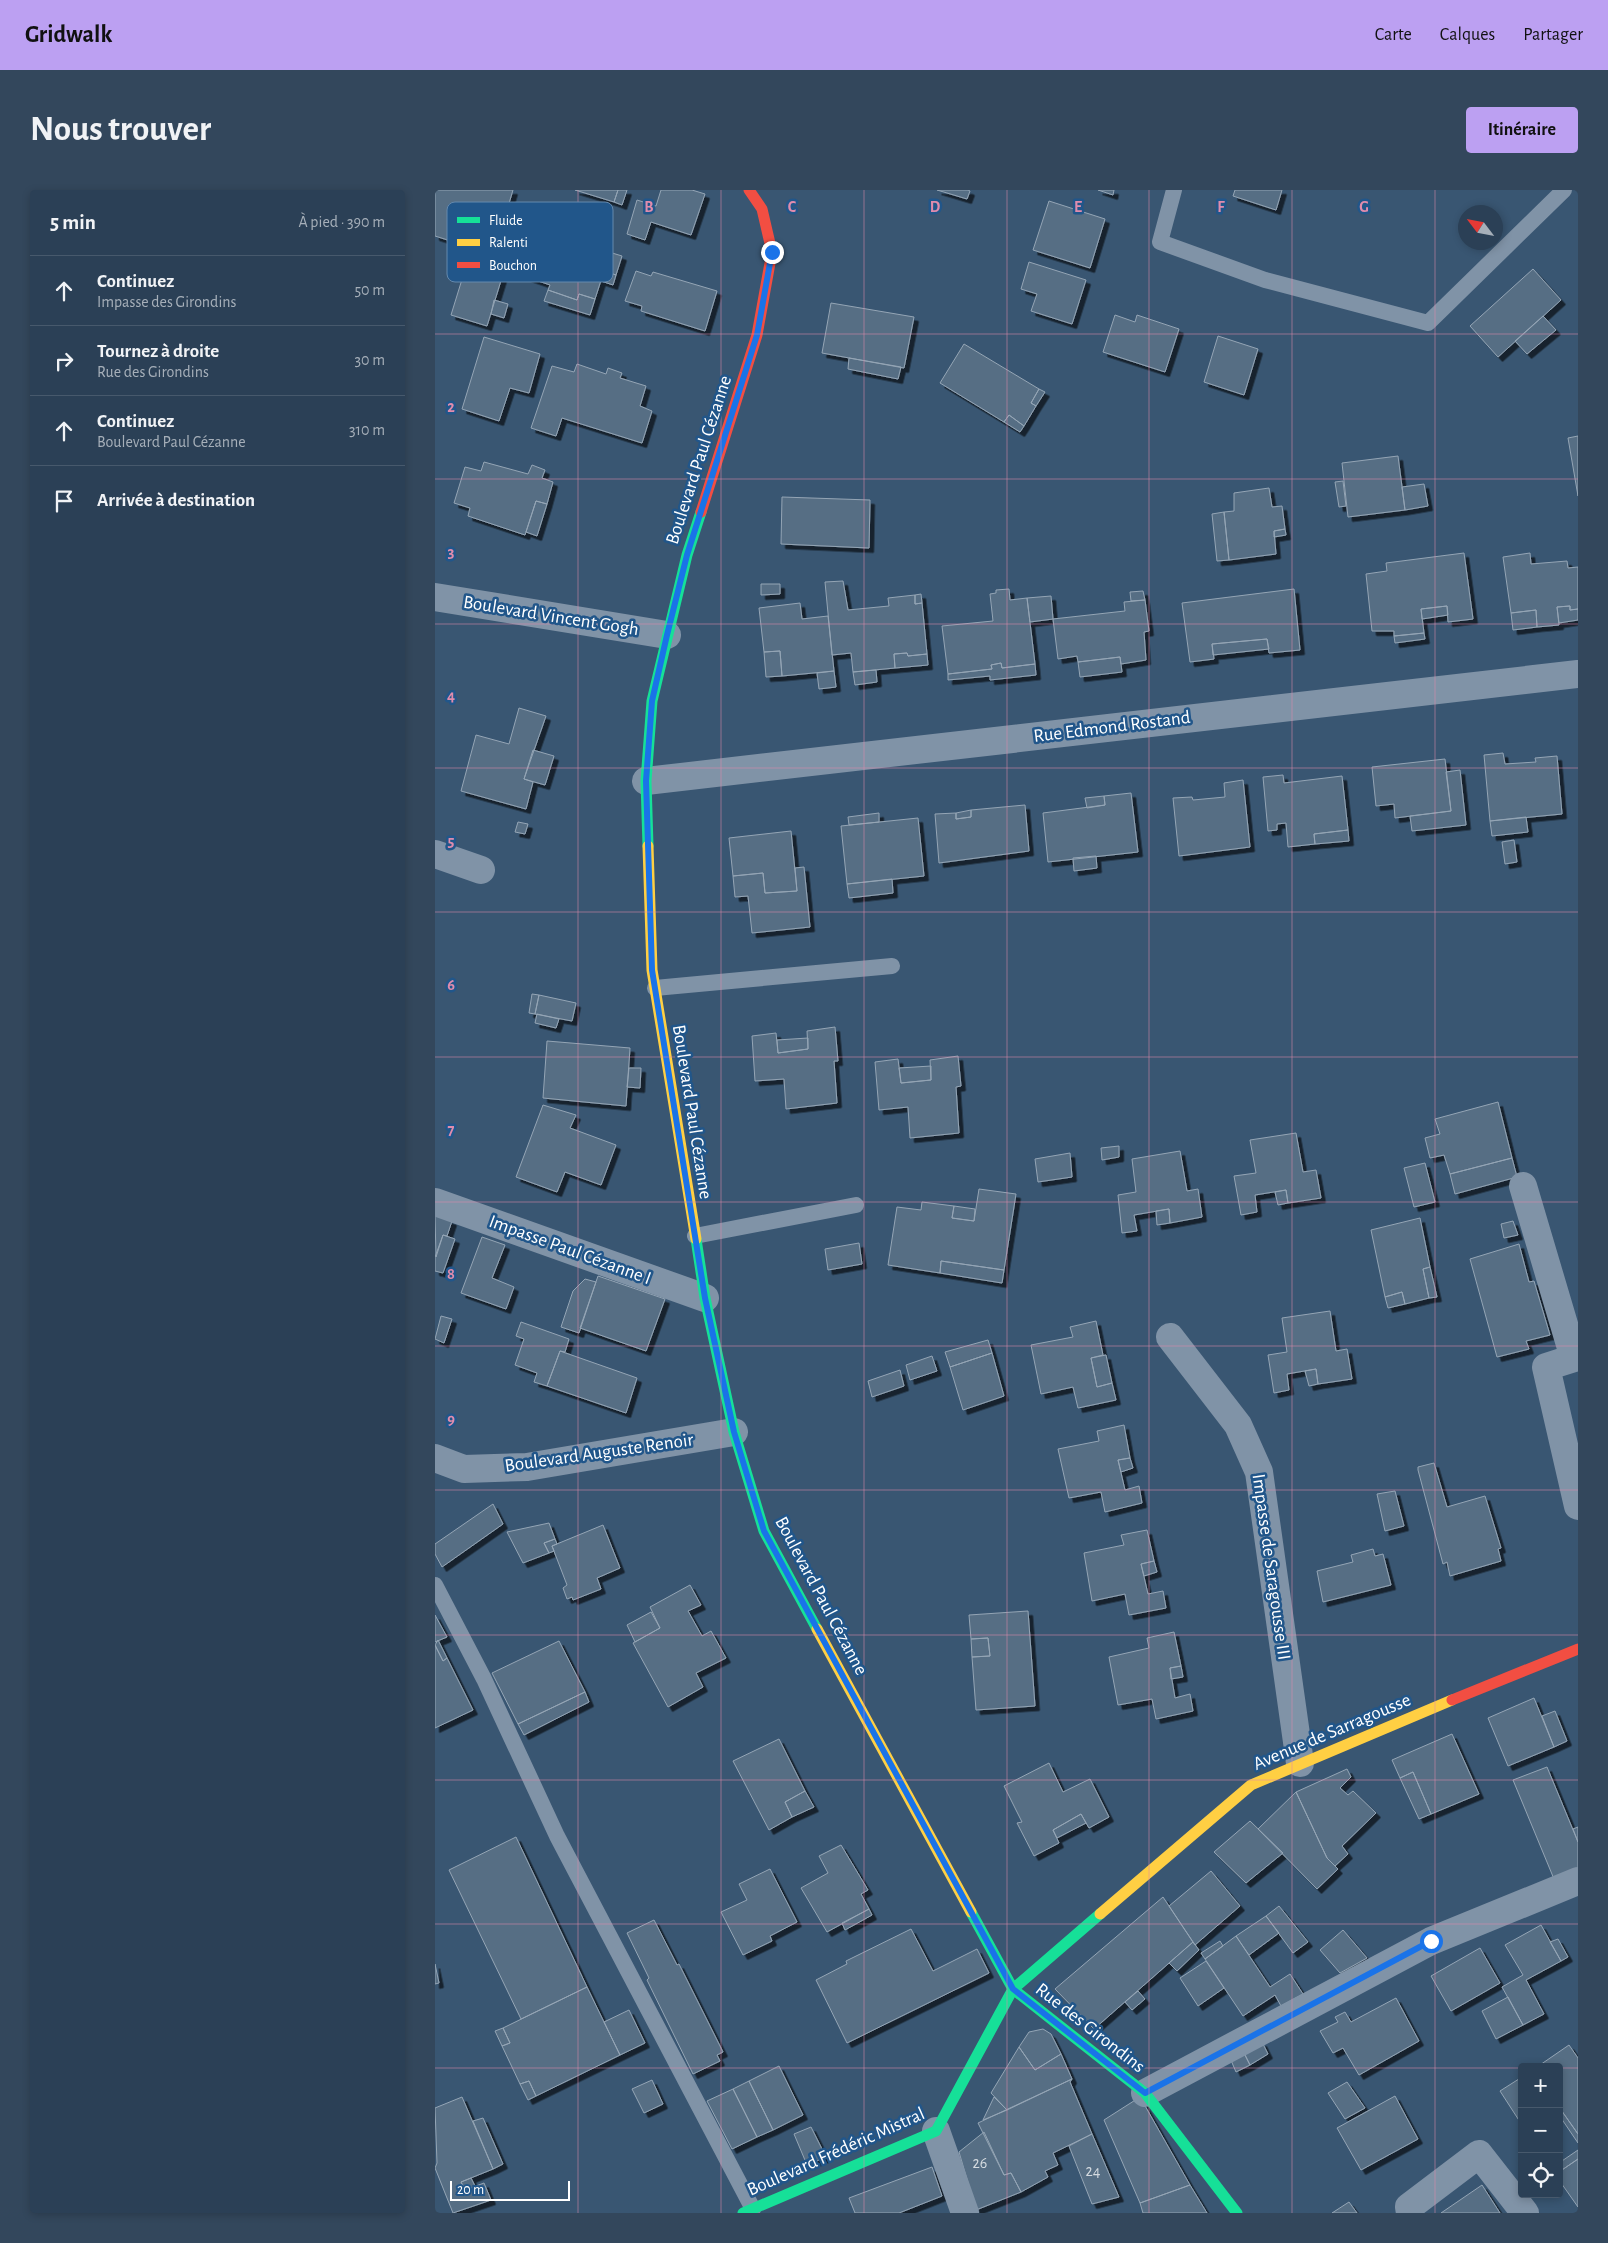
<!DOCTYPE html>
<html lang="fr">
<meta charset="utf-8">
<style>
body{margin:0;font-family:"Alegreya Sans",sans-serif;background:#33475c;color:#f1f3f6}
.controls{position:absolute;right:15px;bottom:15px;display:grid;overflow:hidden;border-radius:5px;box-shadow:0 2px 8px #0003}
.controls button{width:45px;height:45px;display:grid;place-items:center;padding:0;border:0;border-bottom:1px solid #47596c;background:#2b4056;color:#f1f3f6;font:25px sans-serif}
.compass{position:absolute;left:1023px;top:15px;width:45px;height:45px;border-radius:50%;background:#2b4056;box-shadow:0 2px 8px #0003;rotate:302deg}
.scale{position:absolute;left:15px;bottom:12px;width:120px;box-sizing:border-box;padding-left:5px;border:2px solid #fff;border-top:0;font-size:14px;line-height:18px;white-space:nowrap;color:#fff;-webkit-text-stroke:4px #21568a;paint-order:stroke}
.stop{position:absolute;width:15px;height:15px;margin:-11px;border:4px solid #1a73e8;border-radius:50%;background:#fff}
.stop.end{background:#1a73e8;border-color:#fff;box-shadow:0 1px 5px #0008}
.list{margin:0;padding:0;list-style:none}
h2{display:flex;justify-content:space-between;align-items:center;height:65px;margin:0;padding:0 20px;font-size:21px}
h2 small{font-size:16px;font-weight:400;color:#a6afb9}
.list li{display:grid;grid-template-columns:32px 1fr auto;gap:15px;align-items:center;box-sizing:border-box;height:70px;padding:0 20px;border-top:1px solid #47596c}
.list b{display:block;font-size:19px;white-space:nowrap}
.list p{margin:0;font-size:16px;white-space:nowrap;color:#a6afb9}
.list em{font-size:16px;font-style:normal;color:#a6afb9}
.icon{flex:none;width:28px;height:28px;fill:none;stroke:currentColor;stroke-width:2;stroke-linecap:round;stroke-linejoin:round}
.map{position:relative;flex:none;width:1143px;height:2023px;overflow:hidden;border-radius:5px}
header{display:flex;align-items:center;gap:30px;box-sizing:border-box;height:70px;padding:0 25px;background:#bca0f2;color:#111}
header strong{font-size:24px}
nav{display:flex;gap:28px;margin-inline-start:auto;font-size:18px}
.intro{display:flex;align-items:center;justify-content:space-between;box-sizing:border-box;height:120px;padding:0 30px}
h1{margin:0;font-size:35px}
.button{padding:12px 22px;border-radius:5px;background:#bca0f2;color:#111;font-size:18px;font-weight:700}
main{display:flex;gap:30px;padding:0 30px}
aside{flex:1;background:#2b4056;border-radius:5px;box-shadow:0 2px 8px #0003}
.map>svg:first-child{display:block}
</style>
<header>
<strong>Gridwalk</strong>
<nav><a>Carte</a><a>Calques</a><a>Partager</a></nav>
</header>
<div class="intro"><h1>Nous trouver</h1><a class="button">Itinéraire</a></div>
<main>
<aside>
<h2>5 min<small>À pied · 390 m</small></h2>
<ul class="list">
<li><svg class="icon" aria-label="ahead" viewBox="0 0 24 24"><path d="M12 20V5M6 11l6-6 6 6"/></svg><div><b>Continuez</b><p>Impasse des Girondins</p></div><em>50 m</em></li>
<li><svg class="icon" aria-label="right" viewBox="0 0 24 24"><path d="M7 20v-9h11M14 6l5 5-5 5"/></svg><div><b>Tournez à droite</b><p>Rue des Girondins</p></div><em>30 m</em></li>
<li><svg class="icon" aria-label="ahead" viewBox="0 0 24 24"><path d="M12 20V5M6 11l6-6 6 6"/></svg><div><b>Continuez</b><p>Boulevard Paul Cézanne</p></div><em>310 m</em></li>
<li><svg class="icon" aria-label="arrive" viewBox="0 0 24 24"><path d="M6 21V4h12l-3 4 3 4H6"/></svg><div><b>Arrivée à destination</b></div></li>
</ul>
</aside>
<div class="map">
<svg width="1143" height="2023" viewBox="0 0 1143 2023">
<defs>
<filter id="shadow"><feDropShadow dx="4.5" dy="4.5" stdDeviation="0" flood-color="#0009"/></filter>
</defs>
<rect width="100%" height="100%" fill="#395672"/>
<path fill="#576e84" stroke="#94a5b5" filter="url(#shadow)" d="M0,0H78L69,30L32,19L19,52L0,46Z
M140,0H183L179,12Z
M183,0H192L187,15L179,12Z
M226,0H257L270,4L256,45L216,32L210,50L192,44L202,10L221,16Z
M502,0H533L535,1L532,9Z
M663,0H679L678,5Z
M800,0H847L841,20L798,6Z
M614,11L670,29L655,78L598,60Z
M86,35L187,66L181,85L169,81L160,109L144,104L142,110L113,100L115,95L92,87L96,78L74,71Z
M41,44L77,55L52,136L16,125Z
M594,72L651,90L637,134L596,121L602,104L586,99Z
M1098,79L1126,110L1063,167L1035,136Z
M169,81L181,85L178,95L166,91Z
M201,81L216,86L218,82L282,101L270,141L206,121L207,116L190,111Z
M113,100L142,110L144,104L160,109L155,125L109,111Z
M59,110L73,114L69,128L56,124Z
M396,113L479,127L469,178L387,163Z
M680,125L700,132L702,125L744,139L730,182L668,162Z
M1108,126L1121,140L1092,164L1080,151Z
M783,146L823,159L809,205L769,192Z
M49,147L105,164L94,203L75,198L64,231L27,219Z
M529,154L604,199L596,213L601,216L589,236L574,225L569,232L505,193Z
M414,168L466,177L463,189L413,179Z
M142,174L171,184L173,178L187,183L185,188L211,196L205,216L217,221L207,253L127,228L121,246L96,238L117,176L139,182Z
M604,199L610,202L601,216L596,213Z
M574,225L589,236L585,242L569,232Z
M1143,246V306L1133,248Z
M963,266L970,320L913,327L907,273Z
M49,272L93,284L97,275L110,280L107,288L118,292L112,314L101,311L90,345L33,326L35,318L19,313L30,277L46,281Z
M908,291L911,316L904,317L900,292Z
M989,294L993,316L970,320L967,297Z
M834,298L837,317L847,316L850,339L839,341L841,364L794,370L789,322L799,321V303Z
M347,307L435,310L434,358L346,354Z
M101,311L112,314L102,346L91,342Z
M789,322L794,370L782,371L777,324Z
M850,339L851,345L839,347V341Z
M1029,363L1038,429L1013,432L1012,416L986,419L989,443L959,446V441H937L931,384L952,381L951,373Z
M1095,363L1096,374L1132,371L1133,378L1143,377V419L1135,420V416L1122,417L1124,435L1102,437L1101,420L1076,423L1068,367Z
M408,391L413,420L454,416L453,408L480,405V414L487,413L492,464L473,466L472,463L459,464L460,478L418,482L416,463L397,465L390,392Z
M326,394H345V404L326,405Z
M574,399L575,410L592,408L600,474L567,478L566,473L556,475L557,479L513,484L507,436L558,431L555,404L561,403V400Z
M859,399L865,460L834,463L832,449L777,454L779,469L755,472L747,413Z
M708,401L710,410L696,411L695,402Z
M486,404L487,413L480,414V405Z
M616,406L618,429L595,432L592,408Z
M710,410L714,441L709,442L711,470L686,474L685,467L643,472L642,466L623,469L618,429L690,421L689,412Z
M365,413L367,429L393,426L399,481L347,486L345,461L329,462L324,418Z
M1012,416L1013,425L987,429L986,419Z
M1135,416V420L1143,419V430L1124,433L1122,417Z
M1101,420L1102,437L1078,440L1076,423Z
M989,443L990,449L960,453L959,446Z
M832,449L834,459L778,465L777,454Z
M345,461L347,486L331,487L329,462Z
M472,463L473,466L492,464L493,475L460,478L459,464Z
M685,467L687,482L645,487L643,472Z
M566,473L567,478L600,474L601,485L555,490V486L513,490V484L557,479L556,475Z
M441,480L442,492L420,495L418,482Z
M399,481L401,497L384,499L382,483Z
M84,518L111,526L89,589L98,592L91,619L26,601L41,545L74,554Z
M98,560L119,566L110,595L89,589Z
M1068,563L1070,574L1101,572L1100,568L1122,566L1127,624L1055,631L1049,565Z
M1010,569L1016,621L960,628L959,614L941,616L937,577Z
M1025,580L1031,635L977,641L975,626L1016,621L1011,582Z
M848,585L849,593L907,586L913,640L879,644L880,654L853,657L851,633L842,634V640L833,641L828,587Z
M808,590L815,657L744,666L738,608L757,607L758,610L790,607L789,593Z
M696,603L703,662L613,672L608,623L670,615L669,606Z
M669,606L670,615L652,618L650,608Z
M590,615L594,661L504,673L500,624L521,623V629L536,627V620Z
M536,620V627L521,629V623Z
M444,623V632L414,635L413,627Z
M1091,627L1093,642L1057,646L1055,631Z
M483,628L489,686L412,694L406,636Z
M83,632L93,634L90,644L80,642Z
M913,640L914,651L880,654L879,644Z
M356,641L362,701L330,703L328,683L298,686L294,648Z
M1079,650L1082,672L1070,674L1067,652Z
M661,666L662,678L639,681L638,668Z
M369,677L375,737L317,743L313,706L300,707L298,686L328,683L330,703L362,701L360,678Z
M457,689L458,703L414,708L412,694Z
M97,804L104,805L100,824L94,823Z
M104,805L141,813L137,831L100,824Z
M102,824L124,829L121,838L100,833Z
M400,837L403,871H399L402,913L351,919L349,889L320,891L317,846L341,843L343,863L373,859L372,841Z
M373,848V859L343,863L342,850Z
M112,851L195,858L191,916L108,908Z
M523,866L526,896L521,897L524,943L475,948L473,917L444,920L440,872L463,869L466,893L496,890L495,870Z
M496,876V890L466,893L464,878Z
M194,878H206L205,898L192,897Z
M1063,912L1077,968L1015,984L1009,965L995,968L990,948L1005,944L1000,929Z
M108,915L141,925L135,938L181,955L166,995L130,982L122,1002L81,987Z
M861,943L868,982L881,980L886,1008L853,1013L851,1000L820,1005L822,1022L806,1025L799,986L821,983L815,950Z
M684,956V967L667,970L666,958Z
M745,961L752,1001L763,999L767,1027L735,1033L734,1019L699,1025L702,1041L687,1043L683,1005L701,1002L697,969Z
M635,963L637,987L603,992L600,969Z
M1077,968L1082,987L1020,1004L1015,984Z
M990,973L1000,1012L979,1017L969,978Z
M544,999L581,1004L569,1080L506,1071L505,1083L453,1075L462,1017L486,1020L487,1012L519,1016L517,1028L539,1031Z
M851,1000L853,1013L843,1015L840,1002Z
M519,1016L540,1019L539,1031L517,1028Z
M734,1019L735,1033L722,1035L721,1021Z
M0,1025L17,1031L12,1046L8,1045L1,1067Z
M985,1028L995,1077L988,1079L994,1108L970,1114L967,1102L950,1107L936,1040Z
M1078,1031L1083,1045L1069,1048L1066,1034Z
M8,1045L20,1049L8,1083L0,1081V1067Z
M47,1047L70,1055L57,1088L79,1097L71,1119L26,1103Z
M424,1053L427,1074L393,1080L390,1059Z
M1084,1054L1094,1092L1099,1091L1115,1145L1091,1151L1094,1159L1062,1167L1035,1069Z
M506,1071L569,1080L567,1093L505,1083Z
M995,1077L1002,1107L994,1108L988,1079Z
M163,1086L230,1109L211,1161L145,1138Z
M150,1089L161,1092L144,1143L126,1137L138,1101Z
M967,1102L970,1114L953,1118L950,1107Z
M895,1121L901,1161L912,1159L917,1189L883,1194L881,1179L852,1184L854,1200L839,1203L833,1165L852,1162L847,1128Z
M6,1126L17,1129L9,1153L0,1149Z
M661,1131L668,1165L656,1168L662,1197L677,1193L681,1210L643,1218L638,1197L606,1204L596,1155L638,1147L635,1137Z
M86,1132L134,1149L130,1162L125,1161L112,1196L99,1192L102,1183L80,1175L89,1149L81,1146Z
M553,1150L557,1163L515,1177L510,1162Z
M125,1161L202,1188L191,1223L112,1196Z
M557,1163L569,1206L528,1220L515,1177Z
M671,1165L677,1193L662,1197L656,1168Z
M497,1166L502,1181L475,1190L471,1175Z
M881,1179L883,1194L874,1196L870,1181Z
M465,1180L469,1196L437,1207L433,1191Z
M689,1235L695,1268L683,1270L690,1300L704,1296L707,1313L670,1322L666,1302L634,1308L623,1259L664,1251L662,1241Z
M695,1268L698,1278L686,1282L683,1270Z
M999,1273L1012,1317L1050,1306L1066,1358L1063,1359L1066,1371L1015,1386L1012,1372L1008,1374L983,1280V1277Z
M960,1301L969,1336L950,1341L942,1304Z
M58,1314L68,1334L7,1377L0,1364V1354Z
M114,1333L120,1349L109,1353L114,1363L88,1373L72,1342Z
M168,1335L185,1378L162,1388L166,1399L138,1410L137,1407L132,1409L128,1398L132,1395L117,1356Z
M712,1340L719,1371L706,1374L713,1404L728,1401L731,1418L694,1425L690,1404L657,1411L649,1363L689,1355L686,1345Z
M120,1349L122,1354L117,1356L119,1361L114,1363L109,1353Z
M938,1359L940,1366L948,1364L956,1395L888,1412L882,1381L918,1372L916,1365Z
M719,1371L722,1382L709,1386L706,1374Z
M255,1395L266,1415L253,1421L267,1446L276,1441L291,1468L261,1483L268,1497L233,1517L198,1453L225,1438L215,1417Z
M593,1421L600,1516L541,1520L537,1467L555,1466L553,1448L536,1449L534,1425Z
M216,1422L225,1438L200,1452L192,1435Z
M0,1425L12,1447L0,1452Z
M739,1442L746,1476L735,1478L740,1508L755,1504L758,1521L721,1529L717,1509L683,1515L674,1467L714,1458L712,1448Z
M553,1448L555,1466L537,1467L536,1449Z
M3,1450L12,1468L8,1471L0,1455Z
M124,1451L150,1502L83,1534L57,1483Z
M0,1455L8,1471L12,1468L38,1520L0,1538Z
M746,1476L748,1487L736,1489L735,1478Z
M150,1502L154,1512L89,1545L83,1534Z
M1099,1508L1119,1557L1073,1576L1053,1528Z
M1120,1521L1132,1551L1119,1557L1107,1526Z
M1017,1544L1044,1604L996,1624L978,1582L965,1588L957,1570Z
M344,1549L370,1601L350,1612L357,1627L334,1640L298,1571Z
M614,1573L628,1602L655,1589L674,1627L654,1638L646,1624L618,1640L624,1653L599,1666L582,1633L587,1632L569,1596Z
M1112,1577L1143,1652V1679L1119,1689L1078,1590Z
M912,1579L916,1587L905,1598L913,1605L918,1601L941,1623L907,1656L913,1664L900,1676L892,1668L861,1602Z
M978,1582L996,1624L984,1629L965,1588Z
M370,1601L379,1617L357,1627L350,1612Z
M861,1602L892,1668L903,1679L882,1699L823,1639Z
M646,1624L651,1633L622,1648L618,1640Z
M815,1631L848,1663L811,1693L779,1662Z
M1143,1637V1652L1138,1639Z
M81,1647L152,1797L86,1829L14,1680Z
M406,1655L433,1700L426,1704L434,1719L392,1742L366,1698L393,1683L384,1666Z
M335,1679L362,1732L335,1746L337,1751L308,1765L286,1722L312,1710L304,1694Z
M776,1681L805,1716L760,1755L734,1716Z
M728,1707L758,1752L659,1839L620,1799Z
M844,1716L873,1752L858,1763L831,1726Z
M434,1719L437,1725L410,1740L407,1733Z
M831,1726L844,1743L814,1765L801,1746Z
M219,1730L242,1775L244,1774L288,1862L282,1865L285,1871L258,1884L212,1790L214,1788L192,1743Z
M1106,1735L1126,1771L1091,1790L1109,1824L1088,1835L1067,1797L1088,1785L1070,1755Z
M476,1739L498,1781L542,1759L554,1783L412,1853L381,1790L412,1774L411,1771Z
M908,1740L932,1768L905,1783L885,1760Z
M801,1746L835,1797L855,1784L868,1804L846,1816L840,1805L808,1826L770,1769Z
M1123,1749L1133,1767L1126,1771L1115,1752Z
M785,1751L788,1756L770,1769L766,1763Z
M758,1752L764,1760L742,1781L734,1773Z
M1045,1758L1065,1793L1016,1821L996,1786Z
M771,1771L789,1798L763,1816L745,1788Z
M0,1774L4,1793L0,1794Z
M152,1797L185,1865L101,1906L94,1891L85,1894L67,1856L75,1853L68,1838Z
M703,1801L710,1809L697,1820L690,1812Z
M1073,1807L1088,1835L1061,1849L1047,1821Z
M961,1808L984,1851L924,1885L908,1858L898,1863L885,1841L903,1832L900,1827L910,1822L916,1832Z
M194,1820L210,1853L185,1865L169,1832Z
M68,1838L75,1853L67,1856L60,1841Z
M608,1839L616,1844L626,1864L600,1880L584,1857L594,1842Z
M827,1852L833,1864L815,1875L808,1861Z
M1134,1855L1143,1868V1944L1124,1917V1877H1102Z
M584,1857L600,1880L626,1864L637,1889L572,1920L556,1903Z
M808,1861L815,1875L801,1882L795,1868Z
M344,1876L368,1925L338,1940L314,1891Z
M1087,1887V1935L1065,1901Z
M637,1889L635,1892L657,1944L618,1963L623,1975L610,1981L613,1987L586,2002L576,1983L569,1985L543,1933Z
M217,1890L228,1914L209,1923L197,1899Z
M94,1891L101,1906L93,1910L85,1894Z
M314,1891L338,1940L322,1947L298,1899Z
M912,1892L930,1918L910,1929L893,1903Z
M298,1899L322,1947L297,1959L272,1911Z
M960,1906L983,1949L926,1980L902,1938Z
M27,1907L58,1979L26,1992L30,2000L49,1993L56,2010L18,2023L0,1978L2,1973L0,1918Z
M559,1907L572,1920L548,1930Z
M705,1907L755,1995L705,2013L669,1930Z
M1124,1917L1143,1944V1953L1124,1925Z
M48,1928L68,1974L58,1979L38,1931Z
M376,1937L391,1967L372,1975L359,1944Z
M549,1942L569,1985L576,1983L586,2002L541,2020L524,1962Z
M657,1944L684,2007L657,2014L634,1956Z
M1143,1960V1969L1124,1982V1973Z
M1143,1969V2017L1124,1990V1982Z
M497,1977L507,2006L464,2023H420L414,2008Z
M36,1988L40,1996L30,2000L26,1992Z
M755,1995L772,2023H708L705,2013Z
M1047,1995L1065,2023H1006Z
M914,2012L922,2023H897Z"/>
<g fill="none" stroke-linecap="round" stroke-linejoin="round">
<path stroke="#8093a7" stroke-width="16" d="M739,0L725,52L830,90L993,133L1129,0
M220,798L457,776
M260,1046L421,1015
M0,1395L49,1489L122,1646L318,2019"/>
<path stroke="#8093a7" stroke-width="28" d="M0,407L232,445
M211,591L1143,484
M0,664L46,680
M1088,996L1139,1168L1111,1177L1143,1316
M0,1012L270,1108
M735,1147L803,1235L824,1282L865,1573
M0,1268L29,1279L92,1277L299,1242
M710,1903L996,1751L1143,1691
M501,1941L530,2023
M975,2023L974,2017L1044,1964L1090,2023"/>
<path stroke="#16e098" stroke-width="11" d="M213,656L211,591L217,511L252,365L266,322
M261,1049L270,1108L299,1242L329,1341L382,1439
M536,1722L578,1799L710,1903L802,2023
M308,2023L501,1941L578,1799L665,1724"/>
<path stroke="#ffcf43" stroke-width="11" d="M213,656L217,780L261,1049
M382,1439L536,1722
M665,1724L816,1595L1017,1510"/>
<path stroke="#f24e42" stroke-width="11" d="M266,322L322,145L337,62L327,19L314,0
M1017,1510L1143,1459"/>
</g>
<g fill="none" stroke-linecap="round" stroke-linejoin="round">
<path stroke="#1a73e8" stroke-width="6" d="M337,62L322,145L252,365L232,445L217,511L211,591L217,780L270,1108L299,1242L329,1341L578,1799L710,1903L996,1751"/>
</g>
<path fill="none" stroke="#e08cad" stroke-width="1" stroke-opacity="0.55" d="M143,0V2023M286,0V2023M429,0V2023M572,0V2023M714,0V2023M857,0V2023M1000,0V2023M0,144H1143M0,289H1143M0,434H1143M0,578H1143M0,722H1143M0,867H1143M0,1012H1143M0,1156H1143M0,1300H1143M0,1445H1143M0,1590H1143M0,1734H1143M0,1878H1087M1124,1878H1143"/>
<g text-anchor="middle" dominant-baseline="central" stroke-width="5" stroke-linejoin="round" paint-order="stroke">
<g font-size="16" fill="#d5dbe0">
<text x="545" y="1973">26</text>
<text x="658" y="1981">24</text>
</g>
<g font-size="19" fill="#fff" stroke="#21568a">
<text transform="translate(264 270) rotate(-72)">Boulevard Paul Cézanne</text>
<text transform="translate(116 426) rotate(9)">Boulevard Vincent Gogh</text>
<text transform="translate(677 537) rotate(-7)">Rue Edmond Rostand</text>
<text transform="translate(257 922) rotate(81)">Boulevard Paul Cézanne</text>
<text transform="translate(135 1060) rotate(20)">Impasse Paul Cézanne I</text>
<text transform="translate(164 1263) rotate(-8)">Boulevard Auguste Renoir</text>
<text transform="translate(836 1377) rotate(82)">Impasse de Saragousse III</text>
<text transform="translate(386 1406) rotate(62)">Boulevard Paul Cézanne</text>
<text transform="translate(897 1542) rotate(-23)">Avenue de Sarragousse</text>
<text transform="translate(655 1838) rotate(38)">Rue des Girondins</text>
<text transform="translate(401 1962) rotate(-24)">Boulevard Frédéric Mistral</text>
</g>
</g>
<rect x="12" y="12" width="166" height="80" rx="8" fill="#21568a" stroke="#6489ad" stroke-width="1"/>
<rect x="22" y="27" width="23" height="6" fill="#16e098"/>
<rect x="22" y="49" width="23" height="7" fill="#ffcf43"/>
<rect x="22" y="72" width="23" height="6" fill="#f24e42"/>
<g font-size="14" fill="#fff">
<text x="54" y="35">Fluide</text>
<text x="54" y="57">Ralenti</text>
<text x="54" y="80">Bouchon</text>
</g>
<g font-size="16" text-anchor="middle" font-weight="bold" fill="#e08cad" stroke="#21568a" stroke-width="5" stroke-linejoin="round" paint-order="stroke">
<text x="214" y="22">B</text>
<text x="357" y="22">C</text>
<text x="500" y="22">D</text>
<text x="643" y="22">E</text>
<text x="786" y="22">F</text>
<text x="929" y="22">G</text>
<text x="16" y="222">2</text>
<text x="16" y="367">3</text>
<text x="16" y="511">4</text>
<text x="16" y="656">5</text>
<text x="16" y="800">6</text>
<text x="16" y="945">7</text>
<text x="16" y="1089">8</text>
<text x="16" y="1234">9</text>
</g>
</svg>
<div class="controls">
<button>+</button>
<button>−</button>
<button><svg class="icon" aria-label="locate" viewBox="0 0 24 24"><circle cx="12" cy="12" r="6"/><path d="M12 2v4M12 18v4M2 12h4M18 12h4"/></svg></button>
</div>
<svg class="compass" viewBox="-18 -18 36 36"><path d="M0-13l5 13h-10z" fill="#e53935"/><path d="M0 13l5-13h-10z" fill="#a6afb9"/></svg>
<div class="scale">20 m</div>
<div class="stop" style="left:996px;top:1751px"></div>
<div class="stop end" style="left:337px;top:62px"></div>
</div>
</main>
